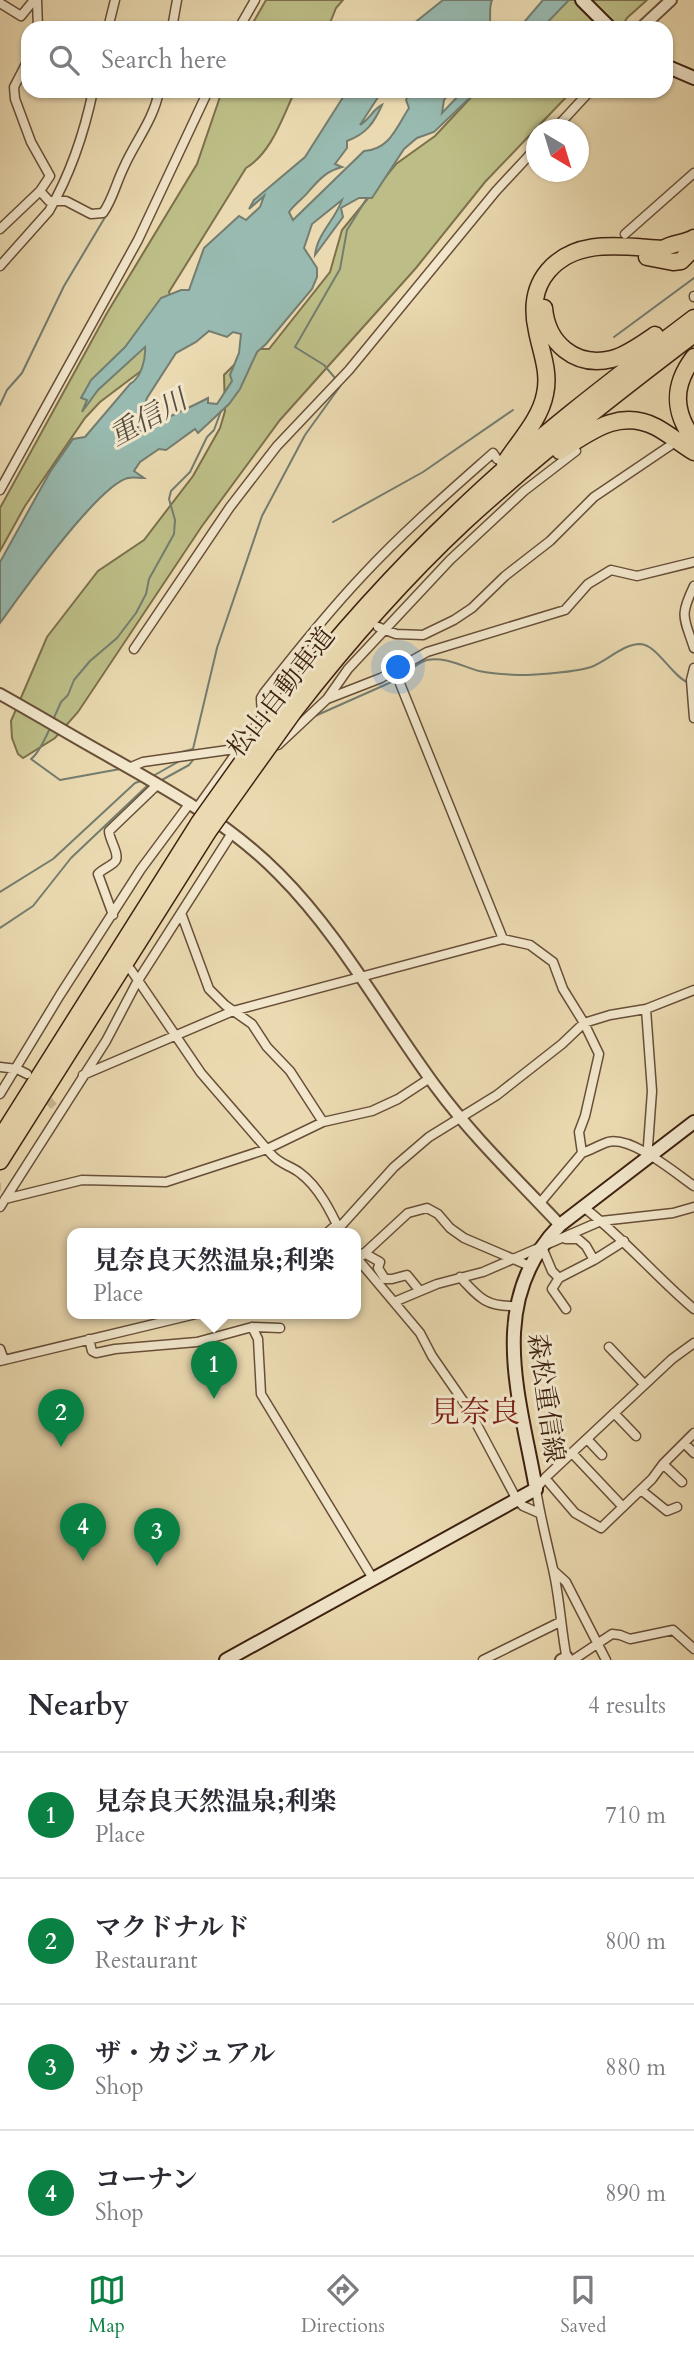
<!DOCTYPE html>
<meta charset="utf-8">
<style>
body{margin:0;font-family:Cardo,"Noto Serif JP",serif;background:#f7f7f7;color:#2b2b33}
.compass{position:absolute;left:526px;top:119px;width:63px;height:63px;border-radius:50%;background:#fff;box-shadow:0 2px 5px #0004;rotate:142deg}
.you{position:absolute;left:399px;top:668px;width:24px;height:24px;margin:-18px;border:5px solid #fff;border-radius:50%;background:#1a73e8;box-shadow:0 0 0 10px #1a73e833}
.badge{display:grid;place-items:center;width:46px;height:46px;border-radius:50%;background:#0b8043;color:#fff;font-size:23px;font-weight:700}
.pin{position:absolute;translate:-50% -58px;filter:drop-shadow(0 2px 4px #0008)}
.pin::after{content:'';position:absolute;top:37px;width:24px;height:21px;background:inherit;clip-path:polygon(0 0,100% 0,50% 100%)}
.popup{position:absolute;left:67px;top:1228px;width:294px;height:91px;box-sizing:border-box;display:grid;place-content:center;border-radius:14px;background:#fff;filter:drop-shadow(0 2px 5px #0005);font-size:23px;white-space:nowrap;color:#7c7c81}
.popup b{font-size:26px;color:#2b2b33}
.popup::after{content:'';position:absolute;left:50%;top:100%;margin-left:-14px;border:14px solid transparent;border-top-color:#fff}
.list{margin:0;padding:0;list-style:none}
h2{display:flex;justify-content:space-between;align-items:center;height:91px;margin:0;padding:0 28px;font-size:30px}
h2 small{font-size:23px;font-weight:400;color:#7c7c81}
.list li{display:grid;grid-template-columns:46px 1fr auto;gap:21px;align-items:center;box-sizing:border-box;height:126px;padding:0 28px;border-top:2px solid #e1e1e2}
.list b{display:block;font-size:26px;white-space:nowrap}
.list p{margin:0;font-size:23px;white-space:nowrap;color:#7c7c81}
.list em{font-size:23px;font-style:normal;color:#7c7c81}
.icon{flex:none;width:38px;height:38px;fill:none;stroke:currentColor;stroke-width:2;stroke-linecap:round;stroke-linejoin:round}
.map{position:relative;flex:none;width:694px;height:1660px;overflow:hidden}
.search{position:absolute;background:#fff;box-shadow:0 2px 5px #0004;left:21px;right:21px;top:21px;height:77px;display:flex;align-items:center;gap:18px;box-sizing:border-box;padding:0 24px;border-radius:21px;color:#7c7c81;font-size:26px}
.sheet{height:595px;background:#fff}
nav{display:flex;justify-content:space-around;align-items:center;box-sizing:border-box;height:98px;border-top:2px solid #e1e1e2;background:#fff;font-size:19px;color:#7c7c81}
nav a{display:grid;justify-items:center;gap:4px}
nav .on{color:#0b8043}
.map>svg:first-child{display:block}
</style>
<div class="map">
<svg width="694" height="1660" viewBox="0 0 694 1660">
<rect width="100%" height="100%" fill="#ebdab1"/>
<filter id="stains"><feTurbulence type="fractalNoise" baseFrequency=".00286" numOctaves="4"/><feColorMatrix values="0 0 0 0 .2 0 0 0 0 .09 0 0 0 0 .02 0 0 0 .5 -.17"/></filter>
<radialGradient id="worn" r=".72"><stop offset=".6" stop-color="#630" stop-opacity="0"/><stop offset="1" stop-color="#630" stop-opacity=".3"/></radialGradient>
<path fill="#bdbe87" stroke="#7d704c" stroke-width="2" d="M266,0H343L336,8L328,28H250Z
M553,0H647L627,18L621,28H530Z
M222,91H295C282,118 272,152 246,168L169,292L174,307L157,359L100,402L85,418L25,506L0,551V508L107,313L197,164Z
M477,91H572L485,182L416,268L280,420L202,526L78,712L55,738L23,758L18,754L12,738L11,721L47,637L98,571L144,540L193,476L220,428L225,411L224,375L250,349H269L330,272L342,230L396,164L435,136Z"/>
<path fill="#98bab0" stroke="#747d70" stroke-width="2" fill-rule="evenodd" d="M443,0H492C488,10 492,18 489,28H408Z
M543,0H569L542,28H519Z
M347,91H382L360,125C371,118 372,110 382,105C374,123 366,134 347,141V148L335,164L342,167C326,171 319,180 309,191C303,199 295,203 289,212L293,220L364,151C390,149 396,128 409,108L406,100L411,91H451L444,100L442,113L463,91H477L434,132L417,138L404,149L372,198H359L341,208L343,217L315,255C317,234 335,220 342,200L312,224L304,248L317,268V277L312,289L266,344L257,352L240,389L229,404L198,433L195,429L166,450L159,449L140,462L134,471L144,478C139,478 132,477 128,478C98,485 21,594 0,623V562L50,472L73,439L85,437L130,384C141,378 146,359 145,347L98,390L82,412L87,400L81,398L91,380L125,347L161,298L181,290H189L204,248L239,216L246,220L260,207L264,196L249,209L254,200L305,157ZM209,331L227,337L233,332L241,334L239,353L230,375L232,381L217,404L208,403V398C186,410 163,418 142,431H137L147,398L176,353L196,342Z"/>
<g fill="none" stroke-linecap="round" stroke-linejoin="round">
<path stroke="#747d70" stroke-width="2" d="M148,91L154,101
M614,337L694,278
M335,378L324,365L295,347L340,269L347,230L367,198
M0,405L7,390L22,373L64,286L107,214
M333,522L423,472L513,410
M401,678C410,671 416,663 427,660C444,656 464,667 479,671C494,674 512,675 528,675C545,674 576,672 591,667C607,661 623,644 640,644C658,645 671,676 689,683
M315,716L396,680
M53,720L61,702L68,695L74,680L90,661L117,638L136,613L146,594L149,579L174,534L175,520L169,499L171,491L190,472L207,437L214,430L221,411
M50,728C46,737 38,754 31,759L60,780L120,769
M170,755L193,749L217,648L262,516L305,435L341,385
M143,766L179,761
M153,776L178,762
M160,781L189,765L193,760
M0,892L53,859L135,783L141,781
M0,928L33,906L71,858L148,785"/>
<path stroke="#c8b591" stroke-width="8" stroke-dasharray="8 4" stroke-linecap="butt" d="M41,1091L55,1108
M0,1187H1"/>
<defs>
<path id="minor" d="M37,0L38,28
M0,3L21,16L34,0
M108,28L115,0
M172,28L177,0
M239,28L255,0
M554,130L590,91
M40,191L49,201H66L91,214L103,213C113,199 116,183 124,167C135,142 154,119 159,91
M0,229L40,191L50,176L31,142L15,99L14,87L28,60
M625,234L694,173
M0,266L49,211C71,173 84,134 93,91
M694,296V297
M0,490L138,240L208,91
M694,586C679,617 684,617 694,648
M378,627L396,634L423,635L454,620L472,608L505,576L550,541L594,497L671,445
M134,649L230,507L277,446L349,370L496,191L536,148
M694,668L691,680L694,718
M395,671L503,939
M327,699L381,678L427,652L565,610L588,584L611,570L637,576L694,562
M278,745L327,699L348,669L450,560L524,491L576,451
M131,767L143,762L242,748
M197,808L262,717L261,698L264,693C296,652 328,612 364,574C404,531 449,492 493,453L497,459
M181,913L209,989L225,1005L252,1024L267,1047L290,1071L323,1122
M113,915L98,874C102,869 114,865 116,860C119,853 109,839 109,831L158,784
M131,970L201,1073L272,1155C280,1164 291,1166 300,1173C319,1187 331,1212 341,1233
M646,1009L652,1091L648,1146L650,1155
M0,1067L17,1069L27,1074
M83,1075L233,1011L503,939L530,945L553,962L563,989L584,1023L599,1054L585,1116L579,1132L582,1153L540,1203
M0,1094L60,995L141,869L190,803
M582,1153C591,1150 599,1145 608,1142C632,1136 675,1173 694,1186
M5,1199L82,1180L166,1182L267,1149L323,1122L372,1111L398,1099L430,1078
M582,1206C623,1237 655,1276 694,1309
M0,1207L106,1041L137,982L232,833
M339,1228L394,1167L429,1137L497,1095L562,1044L584,1023L610,1015L646,1009L694,990
M327,1233L337,1224
M566,1239H578L586,1246L594,1260L624,1241
M542,1247L552,1271L559,1278L552,1289L566,1309
M364,1253L380,1262L378,1268L385,1279H392L407,1275L420,1291
M356,1257L420,1333L432,1356L468,1408L517,1500L523,1506L539,1513
M356,1261L408,1213L427,1208L438,1214L450,1228L464,1238L532,1267
M460,1277C480,1299 487,1307 516,1306
M559,1278L594,1260
M394,1302L437,1284L483,1272L601,1221L673,1213L694,1207
M252,1327L258,1339L261,1394L372,1577
M89,1339L92,1351L96,1353L115,1349L197,1342L252,1327L280,1328
M609,1347L644,1384
M0,1349L4,1360
M0,1361L200,1313
M614,1413L636,1436
M587,1439L602,1455
M684,1443L694,1453
M572,1453L623,1507
M663,1464L682,1482
M545,1478L575,1513L601,1528L652,1479L663,1464L694,1433
M641,1490L667,1511L677,1507
M554,1571L566,1582L606,1660
M483,1660L560,1622
M567,1660C561,1630 560,1599 553,1569C547,1542 540,1516 536,1489L545,1478L672,1359L694,1343
M573,1660L612,1634L620,1635L630,1639L673,1630L694,1649"/>
<path id="tertiary" d="M641,28L671,0
M0,694C25,708 49,722 73,736C145,778 220,814 279,874C341,936 384,1017 436,1087C473,1137 518,1180 560,1225
M561,1660L567,1657"/>
<path id="secondary" d="M582,0L610,28
M666,66L694,78
M226,1660L536,1489C520,1397 485,1302 560,1225L694,1122"/>
<path id="motorway" d="M647,257L673,262L681,261L694,248
M544,308C547,343 575,368 612,359C627,355 642,344 655,335
M694,357C672,386 673,412 694,440
M560,451C590,432 619,408 656,427C669,434 681,444 694,452
M505,463C519,441 540,420 545,394C550,372 541,352 537,331C532,309 533,289 548,271C577,237 624,247 663,249C674,242 684,244 694,238
M283,705C336,638 393,574 455,515C529,443 612,380 694,318
M294,711C346,644 402,580 464,522C537,455 615,394 694,334
M0,1139L199,823
M0,1161L209,830"/>
</defs>
<use href="#minor" stroke="#684f38" stroke-width="11"/>
<use href="#tertiary" stroke="#684f38" stroke-width="14"/>
<use href="#secondary" stroke="#3d2110" stroke-width="16"/>
<use href="#motorway" stroke="#3d2110" stroke-width="19"/>
<use href="#minor" stroke="#f2e7cc" stroke-width="8"/>
<use href="#tertiary" stroke="#f2e7cc" stroke-width="10"/>
<use href="#secondary" stroke="#f2e7cc" stroke-width="12"/>
<use href="#motorway" stroke="#ebdab1" stroke-width="16"/>
<defs>
<path id="motorway-bridge" d="M199,823L283,705
M209,830L294,711"/>
</defs>
<use href="#motorway-bridge" stroke="#3d2110" stroke-width="19" stroke-linecap="butt"/>
<use href="#motorway-bridge" stroke="#ebdab1" stroke-width="16"/>
</g>
<g text-anchor="middle" dominant-baseline="central" stroke-width="6" stroke-linejoin="round" paint-order="stroke">
<g font-size="26" fill="#3d2110" stroke="#f2e7cc">
<text transform="translate(281 692) rotate(-52)">松山自動車道</text>
<text transform="translate(546 1398) rotate(82)">森松重信線</text>
</g>
<g font-size="28" font-style="italic" fill="#584f40" stroke="#f2e7cc">
<text transform="translate(148 418) rotate(-29)">重信川</text>
</g>
<g font-size="30" fill="#7a1f14" stroke="#f2e7cc">
<text x="475" y="1412">見奈良</text>
</g>
</g>
<rect width="100%" height="100%" filter="url(#stains)"/>
<rect width="100%" height="100%" fill="url(#worn)"/>
</svg>
<svg class="compass" viewBox="-18 -18 36 36"><path d="M0-13l5 13h-10z" fill="#e53935"/><path d="M0 13l5-13h-10z" fill="#7c7c81"/></svg>
<div class="you"></div>
<div class="pin badge" style="left:214px;top:1399px">1</div>
<div class="popup"><b>見奈良天然温泉;利楽</b>Place</div>
<div class="pin badge" style="left:61px;top:1447px">2</div>
<div class="pin badge" style="left:157px;top:1566px">3</div>
<div class="pin badge" style="left:83px;top:1561px">4</div>
<div class="search"><svg class="icon" aria-label="search" viewBox="0 0 24 24"><circle cx="10" cy="10" r="6"/><path d="M15 15l6 6"/></svg>Search here</div>
</div>
<section class="sheet">
<h2>Nearby<small>4 results</small></h2>
<ul class="list">
<li><span class="badge">1</span><div><b>見奈良天然温泉;利楽</b><p>Place</p></div><em>710 m</em></li>
<li><span class="badge">2</span><div><b>マクドナルド</b><p>Restaurant</p></div><em>800 m</em></li>
<li><span class="badge">3</span><div><b>ザ・カジュアル</b><p>Shop</p></div><em>880 m</em></li>
<li><span class="badge">4</span><div><b>コーナン</b><p>Shop</p></div><em>890 m</em></li>
</ul>
</section>
<nav>
<a class="on"><svg class="icon" aria-label="map" viewBox="0 0 24 24"><path d="M3 6l6-2 6 2 6-2v14l-6 2-6-2-6 2zM9 4v14M15 6v14"/></svg>Map</a>
<a><svg class="icon" aria-label="directions" viewBox="0 0 24 24"><path d="M12 3l9 9-9 9-9-9zM9 14v-3h6M13 9l2 2-2 2"/></svg>Directions</a>
<a><svg class="icon" aria-label="saved" viewBox="0 0 24 24"><path d="M7 4h10v16l-5-4-5 4z"/></svg>Saved</a>
</nav>
